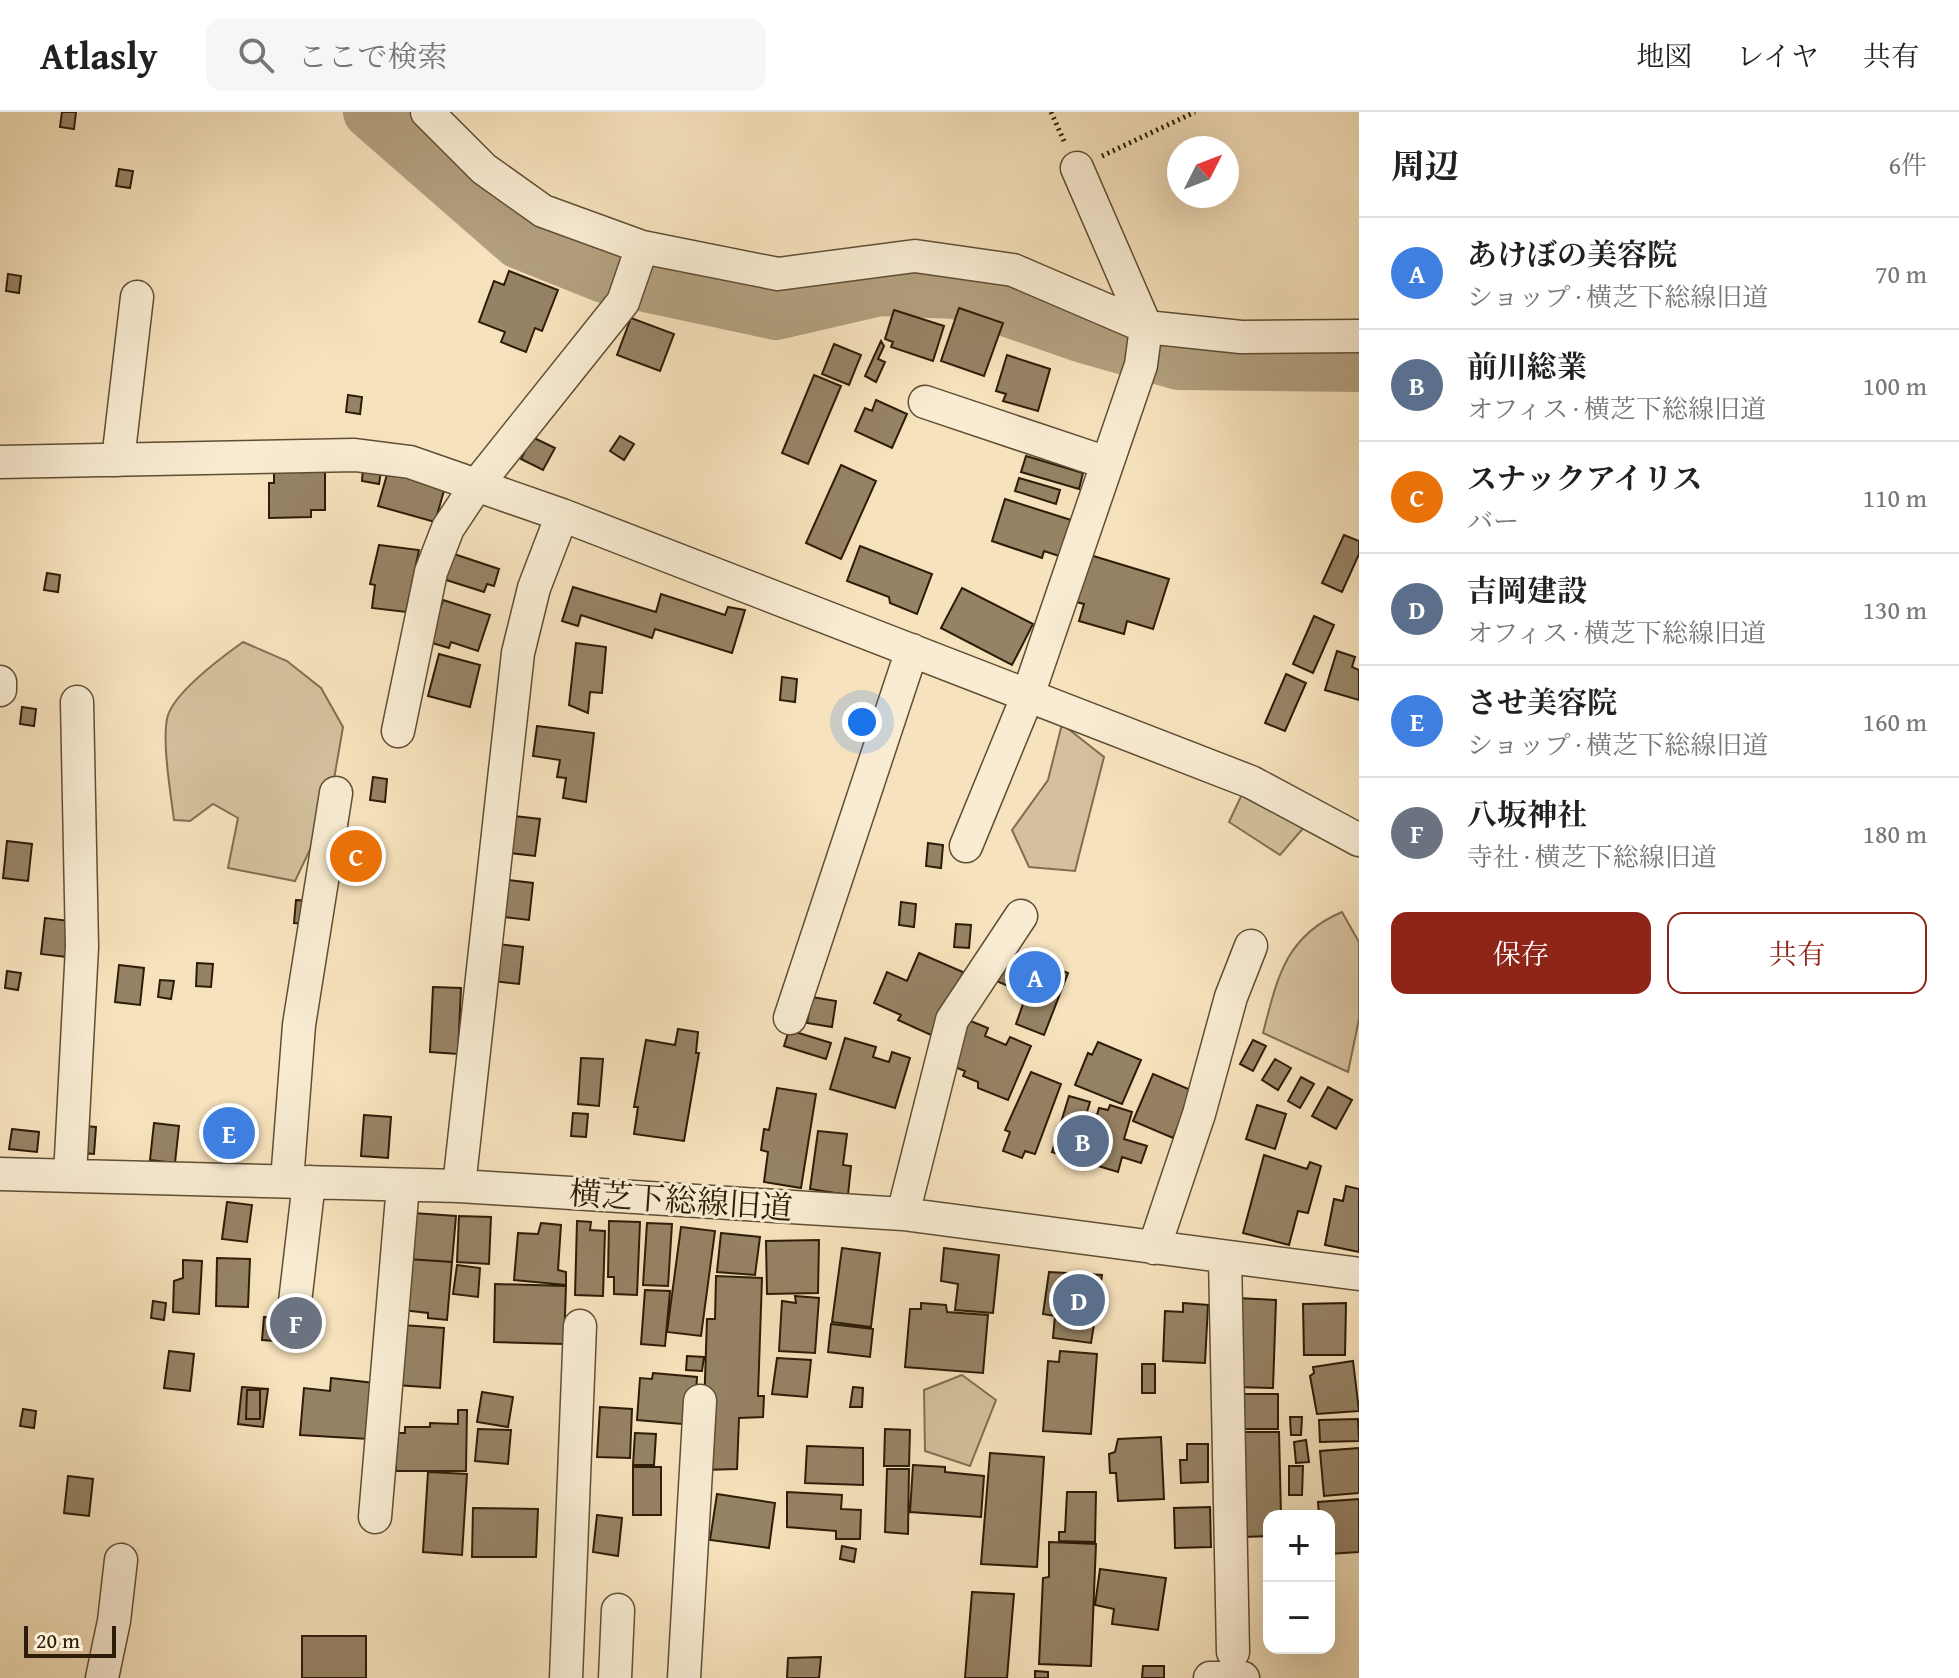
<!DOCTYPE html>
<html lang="ja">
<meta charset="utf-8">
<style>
body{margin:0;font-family:"Gentium Book Plus","Noto Serif JP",serif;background:#f6f6f6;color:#202124}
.controls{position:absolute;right:24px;bottom:24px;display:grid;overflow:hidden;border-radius:16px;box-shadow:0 8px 32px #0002}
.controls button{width:72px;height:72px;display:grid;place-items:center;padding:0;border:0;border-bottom:2px solid #e0e0e0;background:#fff;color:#202124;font:40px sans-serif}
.compass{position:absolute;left:1167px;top:24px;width:72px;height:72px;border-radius:50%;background:#fff;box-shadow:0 8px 32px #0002;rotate:48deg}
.scale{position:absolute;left:24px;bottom:20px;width:92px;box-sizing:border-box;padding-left:8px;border:4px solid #2d1c07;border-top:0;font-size:22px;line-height:28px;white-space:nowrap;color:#2d1c07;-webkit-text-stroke:6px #f9ecd3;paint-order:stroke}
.you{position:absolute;left:862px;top:610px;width:28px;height:28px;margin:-20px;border:6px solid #fff;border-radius:50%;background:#1a73e8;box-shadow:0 0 0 12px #1a73e833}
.badge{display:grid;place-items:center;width:52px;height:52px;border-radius:50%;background:#8f2418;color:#fff;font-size:26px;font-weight:700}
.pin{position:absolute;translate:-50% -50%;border:4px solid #fff;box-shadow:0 2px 8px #0006}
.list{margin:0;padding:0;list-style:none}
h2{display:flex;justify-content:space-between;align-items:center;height:104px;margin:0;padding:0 32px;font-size:34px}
h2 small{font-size:26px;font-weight:400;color:#757577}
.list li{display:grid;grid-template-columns:52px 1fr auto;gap:24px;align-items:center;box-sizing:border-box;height:112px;padding:0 32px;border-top:2px solid #e0e0e0}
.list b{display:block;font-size:30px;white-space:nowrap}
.list p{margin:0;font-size:26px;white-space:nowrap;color:#757577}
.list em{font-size:26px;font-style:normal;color:#757577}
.actions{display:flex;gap:16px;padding:24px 32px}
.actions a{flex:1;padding:18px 0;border:2px solid #8f2418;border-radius:16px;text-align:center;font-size:28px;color:#8f2418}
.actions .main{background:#8f2418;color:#fff}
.icon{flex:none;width:44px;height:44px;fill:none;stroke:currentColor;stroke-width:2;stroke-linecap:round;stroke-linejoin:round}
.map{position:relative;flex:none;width:1359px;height:1566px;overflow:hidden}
header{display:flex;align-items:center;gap:48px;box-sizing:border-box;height:112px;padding:0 40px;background:#fff;border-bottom:2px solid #e0e0e0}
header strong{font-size:38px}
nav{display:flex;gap:44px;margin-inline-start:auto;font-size:28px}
.search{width:560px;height:72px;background:#f6f6f6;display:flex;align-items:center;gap:20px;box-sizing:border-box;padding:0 28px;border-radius:16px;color:#757577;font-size:30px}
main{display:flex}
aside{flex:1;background:#fff}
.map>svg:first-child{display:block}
</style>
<header>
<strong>Atlasly</strong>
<div class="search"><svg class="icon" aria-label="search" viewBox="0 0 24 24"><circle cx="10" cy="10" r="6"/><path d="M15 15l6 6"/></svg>ここで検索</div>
<nav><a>地図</a><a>レイヤ</a><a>共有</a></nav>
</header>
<main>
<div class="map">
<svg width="1359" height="1566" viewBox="0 0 1359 1566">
<rect width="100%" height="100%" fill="#f6e2bc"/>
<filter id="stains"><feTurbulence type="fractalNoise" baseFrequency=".0025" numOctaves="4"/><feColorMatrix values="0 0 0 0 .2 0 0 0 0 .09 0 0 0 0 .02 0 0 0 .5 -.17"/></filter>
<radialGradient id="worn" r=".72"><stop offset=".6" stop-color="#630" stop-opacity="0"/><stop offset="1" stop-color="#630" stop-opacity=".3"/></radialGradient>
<path fill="#d4c09d" stroke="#806e52" stroke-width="2" d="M243,530L287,549L321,576L343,615L334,667L315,727L295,769L228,756L238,706L213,692L190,709L174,708C171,684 161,625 168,603C177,578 222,545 243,530Z
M1062,612L1104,645L1075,759L1029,755L1012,718L1048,668Z
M1244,678L1306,713L1280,743L1229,710Z
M1342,800L1359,830V907L1348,960L1263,921C1277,867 1285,824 1342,800Z
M962,1263L996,1288L970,1354L925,1339L924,1278Z"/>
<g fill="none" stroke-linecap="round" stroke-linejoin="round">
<path stroke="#b29f7e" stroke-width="54" d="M370,0L519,130L604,164L776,201L880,177L956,180L1083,224L1179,251L1359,253"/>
</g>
<path fill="#968365" stroke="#2d1c07" stroke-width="2" d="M62,0H76L74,17L60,15Z
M119,57L133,59L130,76L116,74Z
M509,159L558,178L542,219L535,216L526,240L501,230L505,220L479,210L494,169L504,173Z
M8,162L21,164L19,181L6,179Z
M959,196L1003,211L984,264L941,249Z
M894,198L944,214L933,249L891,235L893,230L885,227Z
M631,206L674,222L660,259L617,243Z
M881,229L884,234L878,247L885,250L876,270L865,264Z
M834,232L861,243L849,273L822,262Z
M1007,243L1050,257L1038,299L1003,289L1006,282L996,279Z
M814,263L841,274L808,352L782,341Z
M348,283L362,285L360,302L346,300Z
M876,288L907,302L892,336L855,319L865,296L872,299Z
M620,324L634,332L624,348L610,339Z
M532,325L555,336L543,358L521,347Z
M1026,344L1083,361L1079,377L1021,360Z
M841,353L876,369L841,447L806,431Z
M363,357L381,359L379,372L362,369Z
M388,359L445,375L435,410L378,394Z
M274,360H325V398H311V405L269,406V371H274Z
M1019,366L1060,378L1056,392L1015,379Z
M1005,387L1074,409L1062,445L1044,439L1042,446L992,429Z
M1344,423L1359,429V442L1342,480L1322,471Z
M379,433L419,438L406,500L372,496L375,473L370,472Z
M860,434L932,462L917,502L890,491L889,485L847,469Z
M448,440L499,457L494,474L487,472L484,480L440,466Z
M1090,443L1169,467L1153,517L1127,509L1124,522L1079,509L1084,492L1076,490Z
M47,461L60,463L58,480L44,478Z
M573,475L656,500L661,482L725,503L728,495L745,498L732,541L655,517L652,526L581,503L578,514L562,509Z
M962,476L1033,512L1012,553L941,516Z
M443,488L490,503L478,539L451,530L449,536L429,530Z
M1314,504L1334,513L1313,561L1293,552Z
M576,531L606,535L602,581L590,580L588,601L569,593Z
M1337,539L1355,545L1352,555L1359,558V588L1325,578Z
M439,542L480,553L470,595L428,584Z
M1286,562L1306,571L1285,619L1265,611Z
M782,565L797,567L795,590L780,588Z
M22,595L36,597L34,614L20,612Z
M537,614L594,621L586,690L563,686L566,666L557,665L560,648L533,644Z
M373,665L387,667L385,690L370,688Z
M514,704L540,707L535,744L510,741Z
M7,729L32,732L28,769L3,766Z
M928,731L943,733L941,756L926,754Z
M508,768L533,771L529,808L504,805Z
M296,788L311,789L309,812L294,811Z
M901,790L916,792L914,815L899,813Z
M45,806L70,809L66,845L41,842Z
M956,812L971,813L969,836L954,835Z
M498,832L523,835L519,872L494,869Z
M1007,836L1068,861L1044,923L1016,912L1023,892L1016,884L1018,878L994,868Z
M919,841L963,860L938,921L933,919L931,923L898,908L901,903L874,891L887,860L907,869Z
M197,851L213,852L211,875L196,874Z
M119,853L144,856L140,893L115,890Z
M7,859L21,861L18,878L5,876Z
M160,868L174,869L171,887L158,885Z
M433,875L461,876L458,942L430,940Z
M812,885L836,889L832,915L807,911Z
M968,908L988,916L985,924L1006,933L1010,925L1031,934L1008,988L978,976V970L963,964L965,959L950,953Z
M678,917L698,920L696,941H699L684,1029L634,1022L638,995H634L646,928L675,933Z
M789,918L831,931L826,947L784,934Z
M845,926L876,935L873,945L889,950L892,940L910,946L895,996L830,977Z
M1253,928L1266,934L1253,959L1240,952Z
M1098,930L1141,948L1122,992L1075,973L1088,941L1092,943Z
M581,946L603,947L599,994L578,992Z
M1275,947L1291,956L1278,978L1262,968Z
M1031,960L1061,972L1035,1042L1025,1039L1022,1046L1003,1039L1010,1020L1005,1018Z
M1153,962L1193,979L1173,1026L1133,1009Z
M1301,965L1314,972L1300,996L1288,989Z
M1328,975L1352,988L1336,1017L1312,1004Z
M777,976L816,982L801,1076L764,1070L768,1040L761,1038L764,1017L769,1018Z
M1069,984L1090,990L1087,1000L1097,1003L1099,996L1108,998L1110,993L1132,1000L1124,1027L1147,1034L1141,1051L1122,1045L1118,1060L1052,1040Z
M1257,993L1286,1002L1275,1037L1246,1027Z
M573,1001L588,1002L586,1025L571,1024Z
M364,1003L391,1005L388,1046L361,1044Z
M154,1011L179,1014L175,1051L150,1048Z
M84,1014L96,1015L94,1042L82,1041Z
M12,1017L39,1020L37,1040L9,1037Z
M818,1019L847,1022L843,1053L851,1054L848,1083L810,1077Z
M1264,1043L1307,1057L1310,1050L1321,1054L1308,1101L1298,1099L1289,1133L1243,1121Z
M1346,1074L1359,1077V1140L1325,1133L1334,1087L1343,1089Z
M227,1090L252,1093L247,1130L222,1127Z
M413,1101L456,1104L452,1150L408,1147Z
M459,1104L491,1105L489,1152L457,1150Z
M577,1109L591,1110L590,1118L605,1119L603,1184L575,1183Z
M609,1109L640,1110L637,1183L614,1182V1165H608Z
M541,1111L561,1113L558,1158L566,1160V1173L514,1168L518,1121L538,1122Z
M647,1111L672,1112L668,1174L643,1173Z
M681,1115L715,1119L701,1224L667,1220Z
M721,1121L760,1125L755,1163L717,1160Z
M819,1128L818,1181L767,1182L766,1129Z
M842,1136L880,1141L871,1215L832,1210Z
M944,1136L999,1143L993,1201L955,1198L958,1172L941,1169Z
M217,1146L250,1147L248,1195L216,1194Z
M408,1147L452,1150L447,1208L428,1206V1201L403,1198Z
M183,1148L202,1149L199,1202L173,1200L174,1169L183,1166Z
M457,1153L480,1156L478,1185L453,1182Z
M1049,1160L1102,1163L1091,1231L1053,1226L1055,1204L1043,1202Z
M716,1164L762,1166L758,1284H764L763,1305L739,1306L737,1357L702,1358L707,1207H715Z
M495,1172L566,1174L564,1232L494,1230Z
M645,1178L670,1179L665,1234L641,1232Z
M795,1184L819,1186L815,1241L779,1239L782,1189L796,1191Z
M1237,1186L1276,1188L1273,1276L1235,1275Z
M153,1189L166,1191L164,1208L151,1206Z
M921,1191L946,1193L947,1200L988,1203L983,1261L905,1255L910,1197H921Z
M1183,1191L1208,1193L1205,1251L1163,1249L1165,1199L1183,1200Z
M1346,1191L1345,1243H1304L1303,1192Z
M287,1200L302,1201L300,1224L285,1223Z
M264,1205L279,1206L276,1229L262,1228Z
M831,1212L873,1217L870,1245L828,1240Z
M402,1213L444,1216L440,1276L396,1273Z
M169,1239L194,1242L190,1279L164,1276Z
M1060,1239L1097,1242L1091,1322L1043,1319L1048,1249L1059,1250Z
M687,1244L704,1245L702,1259L686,1258Z
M777,1246L811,1248L807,1285L772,1282Z
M1353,1249L1359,1299L1317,1302L1310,1264L1314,1261L1313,1255Z
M1142,1252H1155V1281H1142Z
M653,1261L697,1265L694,1313L637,1308L640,1266L652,1267Z
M331,1266L374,1271L369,1327L300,1323L304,1276L330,1279Z
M242,1275L268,1277L263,1315L238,1312Z
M853,1275L863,1276L862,1295H850Z
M247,1278H260V1307H246Z
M482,1280L513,1285L508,1315L477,1310Z
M1238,1282H1278V1317H1238Z
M600,1295L632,1297L630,1346L597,1345Z
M23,1297L36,1299L34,1316L20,1314Z
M458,1298H467L466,1359H396V1321H405V1315H430V1311L458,1312Z
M1290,1305H1302L1301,1323H1291Z
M1358,1307L1359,1329L1320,1330L1319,1308Z
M478,1317L511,1318L508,1352L475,1349Z
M885,1317L910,1318L909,1354H884Z
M1242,1320H1279L1281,1404H1269V1424L1244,1425Z
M635,1321L656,1322L654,1353H633Z
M1161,1325L1164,1387L1118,1389L1116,1361H1110L1109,1342L1115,1340L1118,1327Z
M1306,1328L1309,1350L1296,1351L1294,1330Z
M1187,1332H1208V1370L1181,1371L1180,1348H1187Z
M807,1334L863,1336V1373L805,1371Z
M1359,1336V1381L1324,1384L1320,1339Z
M990,1341L1044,1345L1037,1455L981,1452Z
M913,1353L945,1355V1360L984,1364L981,1405L910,1400Z
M1289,1354H1303L1302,1383H1289Z
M633,1355H661V1403H633Z
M887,1357H909L908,1422L885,1420Z
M428,1360L467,1362L462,1443L423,1440Z
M68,1364L93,1367L89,1404L64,1401Z
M787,1380L842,1383L841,1397L861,1398L860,1427H836V1419L787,1415Z
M1067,1380H1096L1095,1430L1059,1429V1420H1065Z
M717,1382L775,1391L769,1436L710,1428Z
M1359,1387V1440L1329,1442V1404H1319L1318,1390Z
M1210,1395L1211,1435L1175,1436L1174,1396Z
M473,1396L538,1397L536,1445H472Z
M597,1403L622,1406L618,1444L593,1440Z
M1049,1430L1096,1432L1091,1554L1039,1552L1043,1466L1049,1465Z
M842,1434L856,1437L854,1450L840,1447Z
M1100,1457L1166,1466L1158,1518L1112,1512L1114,1497L1095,1493Z
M972,1480L1014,1482L1007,1566H965Z
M302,1524H366V1566H302Z
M821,1545L819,1566H787L788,1546Z
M1143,1554H1164V1566H1142Z
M1035,1559L1048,1560V1566H1035Z"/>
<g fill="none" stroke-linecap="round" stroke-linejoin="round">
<defs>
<path id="minor" d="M427,0L484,57L543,99L642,135L778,162L915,144L1013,158L1146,215L1241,225L1359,224
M925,290L1107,351
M118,348L137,185
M0,350L355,343L410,350L562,403L1251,670L1359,728
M0,570V578
M398,619L431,460L448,416L476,374L623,190L642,135
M966,734L1028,583L1141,253L1146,215L1077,56
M790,906L912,538
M0,1062L459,1074L903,1102L1359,1162
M70,1064L82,835L77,590
M287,1069L299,913L336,681
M459,1074L518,541L534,476L562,403
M903,1102L952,908L1021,804
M1154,1136L1199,1002L1231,885L1251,834
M1225,1145L1233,1540
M295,1190L309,1070
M375,1405L403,1073
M102,1566L114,1509L121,1448
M566,1566L580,1214
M615,1566L618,1498
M684,1566L700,1289
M1210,1566H1243"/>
</defs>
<use href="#minor" stroke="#5f4e34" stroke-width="35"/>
<path stroke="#2d1c07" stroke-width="5" stroke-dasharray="2 4" stroke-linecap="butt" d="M1051,0L1064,29
M1102,44L1195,0"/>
<use href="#minor" stroke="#f9ecd3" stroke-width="32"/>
</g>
<g text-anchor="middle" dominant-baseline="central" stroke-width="6" stroke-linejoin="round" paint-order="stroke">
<g font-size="32" fill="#2d1c07" stroke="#f9ecd3">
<text transform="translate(681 1088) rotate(4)">横芝下総線旧道</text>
</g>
</g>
<rect width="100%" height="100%" filter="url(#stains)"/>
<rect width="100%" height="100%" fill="url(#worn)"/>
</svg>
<div class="controls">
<button>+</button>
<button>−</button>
</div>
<svg class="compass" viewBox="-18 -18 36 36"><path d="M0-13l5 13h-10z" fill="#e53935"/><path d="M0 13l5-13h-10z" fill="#757577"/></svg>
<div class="scale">20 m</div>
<div class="you"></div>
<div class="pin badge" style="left:1035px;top:865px;background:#3f7fe0">A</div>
<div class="pin badge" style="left:1083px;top:1029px;background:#5c6f8a">B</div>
<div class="pin badge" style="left:356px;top:744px;background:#e8710a">C</div>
<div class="pin badge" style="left:1079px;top:1188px;background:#5c6f8a">D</div>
<div class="pin badge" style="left:229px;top:1021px;background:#3f7fe0">E</div>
<div class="pin badge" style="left:296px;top:1211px;background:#6b7280">F</div>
</div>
<aside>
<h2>周辺<small>6件</small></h2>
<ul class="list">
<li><span class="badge" style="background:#3f7fe0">A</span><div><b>あけぼの美容院</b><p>ショップ · 横芝下総線旧道</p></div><em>70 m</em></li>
<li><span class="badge" style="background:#5c6f8a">B</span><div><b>前川総業</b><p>オフィス · 横芝下総線旧道</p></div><em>100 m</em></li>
<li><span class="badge" style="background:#e8710a">C</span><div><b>スナックアイリス</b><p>バー</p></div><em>110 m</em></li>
<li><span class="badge" style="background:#5c6f8a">D</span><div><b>吉岡建設</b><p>オフィス · 横芝下総線旧道</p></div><em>130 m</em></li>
<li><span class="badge" style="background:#3f7fe0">E</span><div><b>させ美容院</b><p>ショップ · 横芝下総線旧道</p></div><em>160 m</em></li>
<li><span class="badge" style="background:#6b7280">F</span><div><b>八坂神社</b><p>寺社 · 横芝下総線旧道</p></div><em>180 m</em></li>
</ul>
<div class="actions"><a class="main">保存</a><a>共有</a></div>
</aside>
</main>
